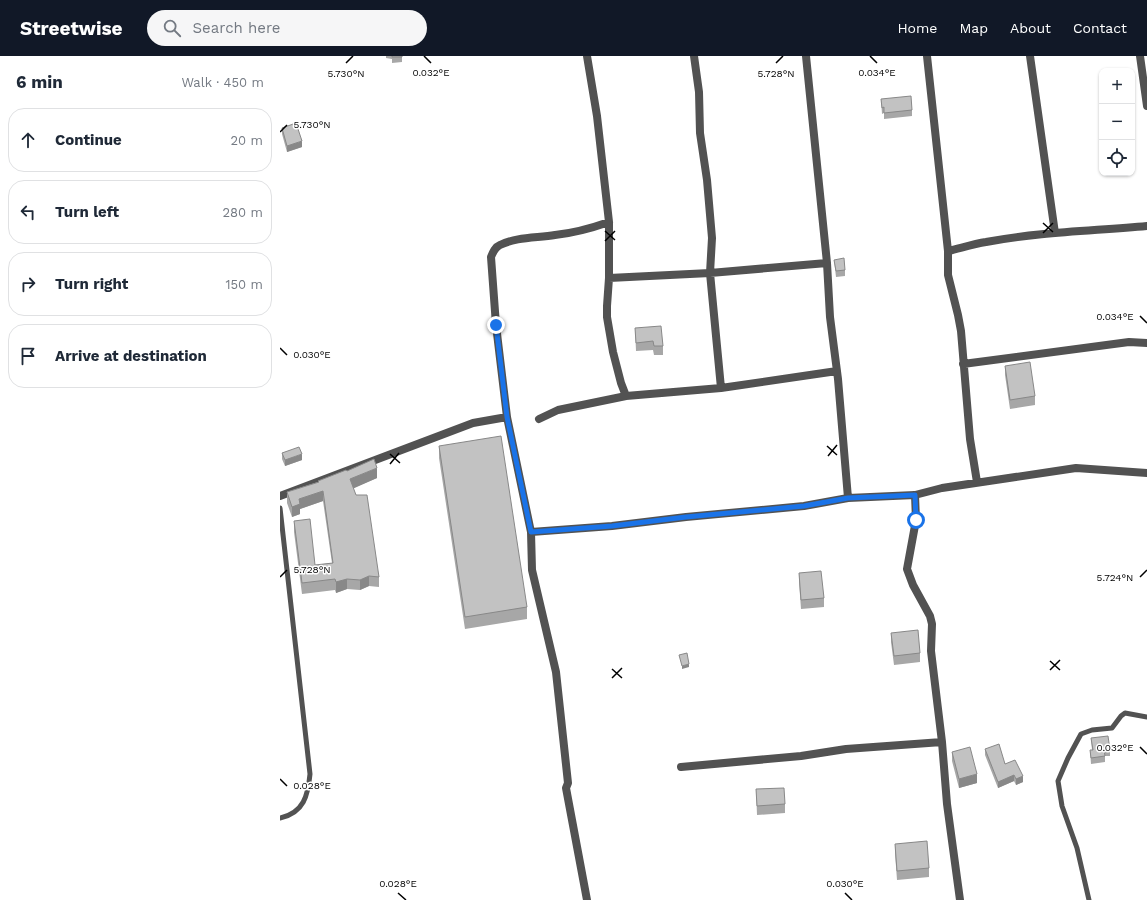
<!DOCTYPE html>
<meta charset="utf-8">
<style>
body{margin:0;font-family:"Work Sans",sans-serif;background:#f6f6f7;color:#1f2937}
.controls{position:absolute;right:12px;top:12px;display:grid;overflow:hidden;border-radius:8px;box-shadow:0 1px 3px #0004}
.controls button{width:36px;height:36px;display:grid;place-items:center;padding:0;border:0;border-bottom:1px solid #e0e1e3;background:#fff;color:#1f2937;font:20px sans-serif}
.stop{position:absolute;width:12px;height:12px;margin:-9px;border:3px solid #1a73e8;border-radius:50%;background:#fff}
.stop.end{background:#1a73e8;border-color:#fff;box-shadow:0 1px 4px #0008}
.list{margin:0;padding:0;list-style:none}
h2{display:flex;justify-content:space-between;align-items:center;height:52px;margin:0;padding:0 16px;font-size:17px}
h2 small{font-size:13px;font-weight:400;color:#747a83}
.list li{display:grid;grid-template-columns:26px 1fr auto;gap:12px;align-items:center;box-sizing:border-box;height:64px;margin:0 8px 8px;padding:0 8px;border:1px solid #e0e1e3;border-radius:16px}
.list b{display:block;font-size:15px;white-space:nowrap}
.list em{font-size:13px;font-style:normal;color:#747a83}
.icon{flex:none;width:22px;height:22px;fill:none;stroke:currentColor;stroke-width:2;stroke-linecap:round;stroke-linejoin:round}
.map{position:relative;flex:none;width:867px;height:844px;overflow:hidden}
header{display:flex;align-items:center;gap:24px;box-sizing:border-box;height:56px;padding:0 20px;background:#111827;color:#fff}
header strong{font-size:19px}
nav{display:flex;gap:22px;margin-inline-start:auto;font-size:14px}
.search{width:280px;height:36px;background:#f6f6f7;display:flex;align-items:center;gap:10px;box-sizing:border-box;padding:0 14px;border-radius:22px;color:#747a83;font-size:15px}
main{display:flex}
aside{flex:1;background:#fff}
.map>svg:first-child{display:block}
</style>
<header>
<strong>Streetwise</strong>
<div class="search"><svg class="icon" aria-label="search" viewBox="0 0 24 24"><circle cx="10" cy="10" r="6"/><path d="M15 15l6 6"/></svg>Search here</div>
<nav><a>Home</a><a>Map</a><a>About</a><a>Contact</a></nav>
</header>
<main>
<aside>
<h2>6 min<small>Walk · 450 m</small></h2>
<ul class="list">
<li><svg class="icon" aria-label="ahead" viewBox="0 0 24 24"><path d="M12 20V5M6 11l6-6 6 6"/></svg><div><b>Continue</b></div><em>20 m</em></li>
<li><svg class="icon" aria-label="left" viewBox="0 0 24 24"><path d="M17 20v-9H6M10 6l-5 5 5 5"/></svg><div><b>Turn left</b></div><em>280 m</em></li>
<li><svg class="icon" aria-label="right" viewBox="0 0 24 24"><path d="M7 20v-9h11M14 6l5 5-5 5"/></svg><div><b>Turn right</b></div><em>150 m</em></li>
<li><svg class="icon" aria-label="arrive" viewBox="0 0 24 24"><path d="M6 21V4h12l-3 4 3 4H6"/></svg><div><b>Arrive at destination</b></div></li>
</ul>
</aside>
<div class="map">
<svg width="867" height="844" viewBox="0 0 867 844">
<rect width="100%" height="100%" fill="#fff"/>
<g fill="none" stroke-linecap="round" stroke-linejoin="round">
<path stroke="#525252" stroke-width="5" d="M0,452L30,718C28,739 24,757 0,762
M809,844L797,792L782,750L778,725L788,702L801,678L812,674L832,672L841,660L845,657L867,661"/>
<path stroke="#525252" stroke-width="8" d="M307,0L317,60L329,166V222L327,250V261L333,296L341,327L346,340
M414,0L419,36L420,77L427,124L432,182L430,217L441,332
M526,0L547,207L550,261L558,323L568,442
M647,0L668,195V219L678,259L681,275L690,383L697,426
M750,0L775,177
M860,0L867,50
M329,166C312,172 294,177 275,179C257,182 236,181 220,189C215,191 213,196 211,201L216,269L227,361L251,476L332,470L406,461L524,450L568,442L635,439L662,432L796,412L867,417
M668,195C681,192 693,188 706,186C759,176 813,175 867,170
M329,222L430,217L547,207
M683,308L849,286L867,287
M259,363L278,354L346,340L441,332L557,315
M635,439L636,464L627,513L633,529L650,560L652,568L651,595L662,686L667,748L680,844
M0,440L193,367L227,361
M251,476L252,514L276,616L288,727L286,732L307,844
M401,711L521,700L566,693L662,686"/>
</g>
<path fill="#a7a7a7" d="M106,0H122V6L112,7V3L106,2Z
M601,43L632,54V60L604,63V57L602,58Z
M2,72L22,91L7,96L2,78Z
M554,204L565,214V220L556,221Z
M355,272L383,290V299H374L373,294L356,295Z
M725,310L755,340V349L730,353L725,319Z
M159,390L247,551V563L185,573L159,402Z
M2,397L22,404L5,410L2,403Z
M67,415L97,422L73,432L99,521V531L89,530L80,534L67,533L56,537L55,534L22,538L14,476V465L35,509L52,507L43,445L20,453V458L12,461L7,447V436L38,426V425Z
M519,517L544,542V551L521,553L519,526Z
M611,577L640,597V606L614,609L611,586Z
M811,682L830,694V700H825V706L811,708L810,694H812Z
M705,693L725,708L743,726L736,729L734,725L718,732L705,699Z
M672,696L697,727L679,732L672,705Z
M476,733L505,748V757L477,759Z
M615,788L649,812V821L617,824L615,797Z"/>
<path fill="#888" d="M22,85V91L7,96V90Z
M22,398V404L5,410V404Z
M97,412V422L70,434V423Z
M43,435V445L20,453V458L12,461V451L19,443Z
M89,520V530L80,534V524Z
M67,523V533L56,537V526Z
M409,608V611L402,613V610Z
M697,718V727L679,732V723Z
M734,719V725L718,732V726Z
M743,720V726L736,729V723Z"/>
<path fill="#c2c2c2" stroke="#888" d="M112,0H122V1H112Z
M631,40L632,54L604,57V51L602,52L601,43Z
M16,67L22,85L7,90L2,72Z
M564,202L565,214L556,215L554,204Z
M381,270L383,290H374L373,285L356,287L355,272Z
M750,306L755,340L730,344L725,310Z
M221,380L247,551L185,561L159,390Z
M19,391L22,398L5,404L2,397Z
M94,403L97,412L70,423L76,439H87L99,521L89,520L80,524L67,523L56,526L55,523L22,527L14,465L30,463L35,509L53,507L43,435L19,443L20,448L12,451L7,436L39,426L38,425L66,414L67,415Z
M541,515L544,542L521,544L519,517Z
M638,574L640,597L614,600L611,577Z
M407,597L409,608L402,610L399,599Z
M828,680L830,694H824L825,700L811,702L810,694H813L811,682Z
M719,688L725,708L735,704L743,720L736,723L734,719L718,726L705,693Z
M690,691L697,718L679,723L672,696Z
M504,732L505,748L477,750L476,733Z
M647,785L649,812L617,815L615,788Z"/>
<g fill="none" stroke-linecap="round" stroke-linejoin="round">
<path stroke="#1a73e8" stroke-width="5" d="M216,269L227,361L251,476L332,470L406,461L524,450L568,442L635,439L636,464"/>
</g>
<path fill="none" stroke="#000" stroke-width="1.5" d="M144,0L151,7M590,0L597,7M66,7L73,0M496,7L503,0M0,76L7,69M763,167L773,176M325,175L335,184M763,177L773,167M325,185L335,175M860,260L867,267M0,292L7,299M547,390L557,399M110,398L120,407M548,400L557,389M110,408L119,397M0,521L7,514M860,521L867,514M770,605L780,614M332,613L342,622M770,614L780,604M332,622L342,612M860,691L867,698M0,723L7,730M118,837L126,844M565,837L572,844"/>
<g font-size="10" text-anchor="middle" fill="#000" stroke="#fff" stroke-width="3" stroke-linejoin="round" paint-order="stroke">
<text x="151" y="20">0.032°E</text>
<text x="597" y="20">0.034°E</text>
<text x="66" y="21">5.730°N</text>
<text x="496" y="21">5.728°N</text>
<text x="32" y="72">5.730°N</text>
<text x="835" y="264">0.034°E</text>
<text x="32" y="302">0.030°E</text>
<text x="32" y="517">5.728°N</text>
<text x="835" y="525">5.724°N</text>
<text x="835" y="695">0.032°E</text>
<text x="32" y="733">0.028°E</text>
<text x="118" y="831">0.028°E</text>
<text x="565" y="831">0.030°E</text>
</g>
</svg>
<div class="controls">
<button>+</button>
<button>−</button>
<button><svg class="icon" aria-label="locate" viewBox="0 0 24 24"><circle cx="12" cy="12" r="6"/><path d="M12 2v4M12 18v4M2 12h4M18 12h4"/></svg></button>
</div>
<div class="stop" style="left:636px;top:464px"></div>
<div class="stop end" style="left:216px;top:269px"></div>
</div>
</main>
